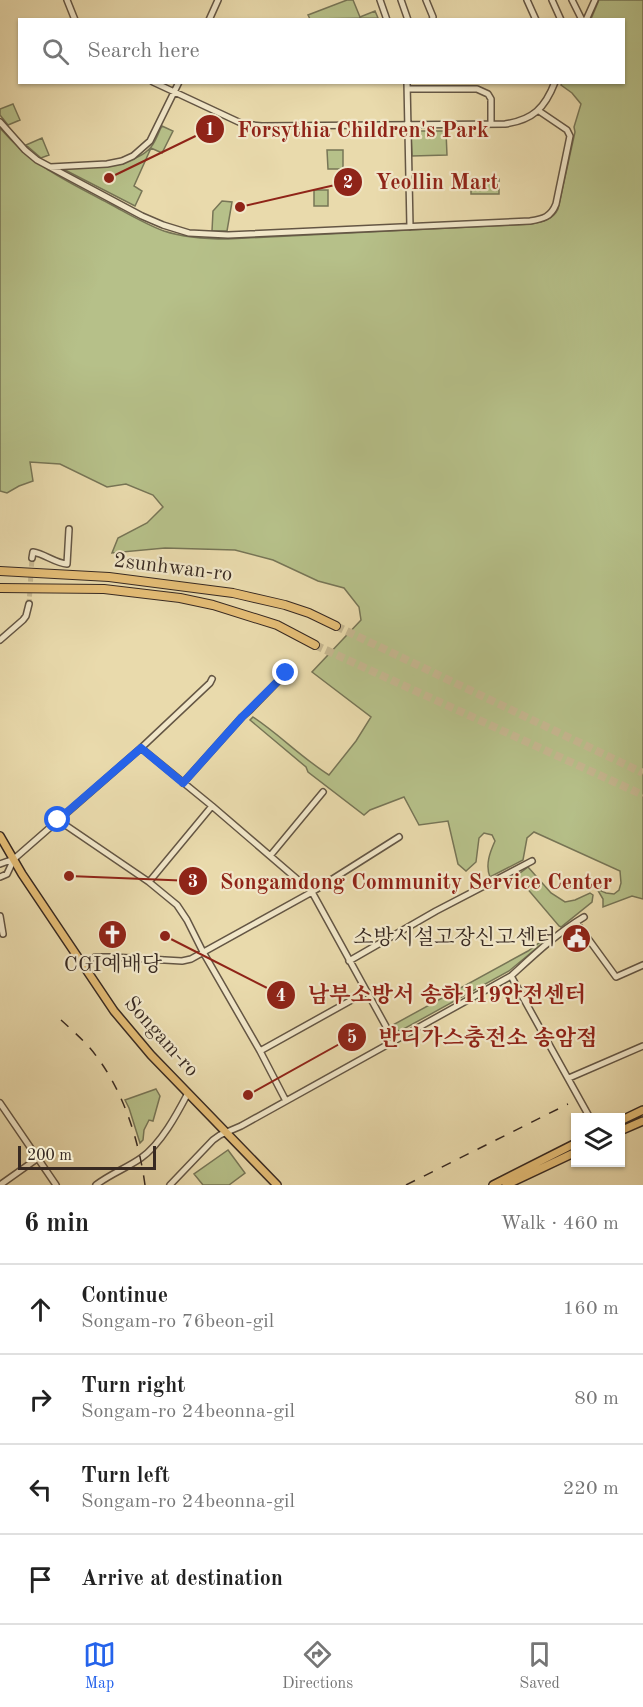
<!DOCTYPE html>
<meta charset="utf-8">
<style>
body{margin:0;font-family:"Old Standard TT","Noto Serif KR",serif;background:#f6f6f6;color:#222}
.controls{position:absolute;right:18px;bottom:18px;display:grid;overflow:hidden;border-radius:0px;box-shadow:0 2px 4px #0004}
.controls button{width:54px;height:54px;display:grid;place-items:center;padding:0;border:0;border-bottom:2px solid #e0e0e0;background:#fff;color:#222;font:30px sans-serif}
.scale{position:absolute;left:18px;bottom:15px;width:138px;box-sizing:border-box;padding-left:6px;border:3px solid #382a22;border-top:0;font-size:16px;line-height:21px;white-space:nowrap;color:#382a22;-webkit-text-stroke:4px #f1e7c9;paint-order:stroke}
.stop{position:absolute;width:18px;height:18px;margin:-14px;border:4px solid #2563eb;border-radius:50%;background:#fff}
.stop.end{background:#2563eb;border-color:#fff;box-shadow:0 2px 6px #0008}
.list{margin:0;padding:0;list-style:none}
h2{display:flex;justify-content:space-between;align-items:center;height:78px;margin:0;padding:0 24px;font-size:26px}
h2 small{font-size:20px;font-weight:400;color:#767676}
.list li{display:grid;grid-template-columns:39px 1fr auto;gap:18px;align-items:center;box-sizing:border-box;height:90px;padding:0 24px;border-top:2px solid #e0e0e0}
.list b{display:block;font-size:22px;white-space:nowrap}
.list p{margin:0;font-size:20px;white-space:nowrap;color:#767676}
.list em{font-size:20px;font-style:normal;color:#767676}
.icon{flex:none;width:33px;height:33px;fill:none;stroke:currentColor;stroke-width:2;stroke-linecap:round;stroke-linejoin:round}
.map{position:relative;flex:none;width:643px;height:1185px;overflow:hidden}
.search{position:absolute;background:#fff;box-shadow:0 2px 4px #0004;left:18px;right:18px;top:18px;height:66px;display:flex;align-items:center;gap:15px;box-sizing:border-box;padding:0 21px;border-radius:0px;color:#767676;font-size:22px}
.sheet{height:438px;background:#fff}
nav{display:flex;justify-content:space-around;align-items:center;box-sizing:border-box;height:84px;border-top:2px solid #e0e0e0;background:#fff;font-size:16px;color:#767676}
nav a{display:grid;justify-items:center;gap:3px}
nav .on{color:#2563eb}
.map>svg:first-child{display:block}
</style>
<div class="map">
<svg width="643" height="1185" viewBox="0 0 643 1185">
<rect width="100%" height="100%" fill="#e9daac"/>
<filter id="stains"><feTurbulence type="fractalNoise" baseFrequency=".00333" numOctaves="4"/><feColorMatrix values="0 0 0 0 .2 0 0 0 0 .09 0 0 0 0 .02 0 0 0 .5 -.17"/></filter>
<radialGradient id="worn" r=".72"><stop offset=".6" stop-color="#630" stop-opacity="0"/><stop offset="1" stop-color="#630" stop-opacity=".3"/></radialGradient>
<path fill="#b6c089" stroke="#777556" stroke-width="1.5" d="M347,0H353L360,17L375,11L378,18L310,19L308,15Z
M599,0H643V899L632,896L603,907V899L597,889L606,893L614,894L619,890L621,883L620,871L534,832L527,838L523,860L490,877C485,865 490,852 495,841L492,835L484,833L479,838L476,862L466,871L458,864L448,821L419,825L404,797L370,810L364,815L308,772L306,767L250,720L253,717C280,735 302,758 329,775L356,741L371,717L312,672L361,620L359,607L344,588L318,581L273,560L235,550L165,548L112,553L118,538L147,523L163,507L153,495L126,484L107,487L60,464L30,462L33,481L19,486L7,493L0,491V128C33,166 66,181 110,204C127,213 145,224 164,231C185,238 206,239 228,239L531,224C542,222 553,220 558,209L575,132L574,127L581,104L572,93L561,85L562,83L624,82V20L591,19Z
M13,104L20,120L8,125L0,115V109Z
M162,126L173,131L162,153L151,148L134,186L142,191L135,206L65,170L67,168C91,166 135,167 151,147C156,141 158,133 162,126Z
M416,131H446L447,155L412,156L411,135Z
M42,138L49,155L41,158L26,145Z
M327,150H343V169H328Z
M471,179H499V194H471Z
M314,190H328V206H314Z
M222,201L232,202L227,231H212L213,211Z
M528,867L551,893L565,902L575,900L590,893L593,895L592,902L561,927L559,926L514,873H520Z
M551,934L550,937L509,971L400,1031L393,1029L391,1026L528,951Z
M156,1089L160,1096L153,1121L149,1120L144,1130L143,1140L140,1143L129,1108L125,1100Z
M228,1150L245,1173L229,1185H203L194,1174Z"/>
<g fill="none" stroke-linecap="round" stroke-linejoin="round">
<path stroke="#c6b790" stroke-width="5" stroke-dasharray="5 2.5" stroke-linecap="butt" d="M29,604L32,558"/>
<path stroke="#c6b790" stroke-width="8" stroke-dasharray="8 4" stroke-linecap="butt" d="M336,626L643,773
M315,645L643,795"/>
<defs>
<path id="minor" d="M67,0L75,20
M380,0L387,20
M401,0L408,20
M426,0L433,17L432,20
M527,0L536,20
M552,0L561,20
M572,0L582,20
M209,20L218,0
M586,20L595,0
M153,82L243,124L262,126L505,124C533,120 545,108 555,82
M407,82L410,227
M408,89H477L488,94L491,99V124
M0,122L25,150L37,160L142,216L163,225L189,233L228,235L530,221C543,219 551,217 556,204L570,136L567,130L539,111
M50,167L107,164L122,161L133,156L150,141L179,82
M32,558L33,552C45,554 55,563 67,564L69,529
M0,640L23,620L26,616L29,604
M141,748L212,806L312,892L394,1041
M183,783L242,717L250,710L286,673
M58,820L149,882L177,905L187,920L203,952L260,1051L286,1101
M270,856L323,792
M0,864L14,859
M0,877L7,874L14,859L141,748L210,683L212,679
M149,882L212,806
M0,916L3,934
M576,922L616,977L643,965
M349,961L436,911L532,861
M83,963L95,957H113L182,961L191,959L312,892L399,837
M511,976L590,1118
M260,1051L366,992
M569,1078L643,1046
M0,1103L56,1185
M0,1185L38,1158
M96,1185C110,1174 127,1168 141,1158C161,1144 177,1114 188,1093
M170,1185L213,1140L220,1135L241,1126L511,976C534,955 557,933 584,917"/>
<path id="major" d="M0,836L22,874L114,1011L151,1055L277,1185
M620,1121L643,1110
M620,1131L643,1121
M493,1185L576,1143
M506,1185L576,1152"/>
<path id="highway" d="M0,571L109,577L233,593L285,605L309,613L336,626
M0,588L104,589L180,598L213,605L277,625L315,645"/>
</defs>
<use href="#minor" stroke="#645644" stroke-width="8"/>
<use href="#major" stroke="#382a22" stroke-width="10"/>
<use href="#highway" stroke="#382a22" stroke-width="10"/>
<use href="#minor" stroke="#f1e7c9" stroke-width="5"/>
<use href="#major" stroke="#e4bd76" stroke-width="7"/>
<use href="#highway" stroke="#e4bd76" stroke-width="8"/>
<path stroke="#382a22" stroke-width="1.5" stroke-dasharray="10 10" stroke-linecap="butt" d="M61,1020C74,1032 87,1043 97,1057C124,1093 139,1141 145,1185
M406,1185L568,1104"/>
</g>
<g fill="none" stroke-linecap="round" stroke-linejoin="round">
<path stroke="#2563eb" stroke-width="8" d="M58,820L141,748L183,783L242,717L286,673"/>
</g>
<defs>
<symbol id="church-disc" viewBox="-11 -11 22 22"><circle r="9.5" fill="#8f2418" stroke="#f1e7c9"/><path d="M-1.2-6h2.4v3.5h3.3v2.4h-3.3V6h-2.4V-.1h-3.3v-2.4h3.3Z" fill="#fff"/></symbol>
<symbol id="civic-disc" viewBox="-11 -11 22 22"><circle r="9.5" fill="#8f2418" stroke="#f1e7c9"/><path d="M-.6-6.5H3V-4.5H.6V-3L4-1V1h2V6H-6V1h2V-1L-.6-3ZM-1.2 2.5V6h2.4V2.5Z" fill="#fff"/></symbol>
</defs>
<g fill-rule="evenodd">
<use href="#church-disc" x="96" y="918" width="33" height="33"/>
<use href="#civic-disc" x="560" y="922" width="33" height="33"/>
</g>
<g text-anchor="middle" dominant-baseline="central" stroke-width="4.5" stroke-linejoin="round" paint-order="stroke">
<g font-size="21" fill="#382a22" stroke="#f1e7c9">
<text transform="translate(173 568) rotate(7)">2sunhwan-ro</text>
<text transform="translate(161 1037) rotate(48)">Songam-ro</text>
</g>
<g font-size="21" fill="#382a22" stroke="#f1e7c9" text-anchor="end">
<text x="556" y="938">소방시설고장신고센터</text>
<text x="113" y="965" text-anchor="middle">CGI예배당</text>
</g>
</g>
<path fill="none" stroke="#8f2418" stroke-width="2" d="M109 178L210 129M240 207L348 182M69 876L193 881M165 936L281 995M248 1095L352 1037"/>
<g fill="#8f2418" stroke="#f1e7c9" stroke-width="2">
<circle cx="109" cy="178" r="6"/>
<circle cx="240" cy="207" r="6"/>
<circle cx="69" cy="876" r="6"/>
<circle cx="165" cy="936" r="6"/>
<circle cx="248" cy="1095" r="6"/>
<circle cx="210" cy="129" r="15"/>
<circle cx="348" cy="182" r="15"/>
<circle cx="193" cy="881" r="15"/>
<circle cx="281" cy="995" r="15"/>
<circle cx="352" cy="1037" r="15"/>
</g>
<g font-size="18" text-anchor="middle" font-weight="bold" fill="#fff">
<text x="210" y="135">1</text>
<text x="348" y="188">2</text>
<text x="193" y="887">3</text>
<text x="281" y="1001">4</text>
<text x="352" y="1043">5</text>
</g>
<g font-size="22" text-anchor="middle" font-weight="bold" fill="#8f2418" stroke="#f1e7c9" stroke-width="4.5" stroke-linejoin="round" paint-order="stroke">
<text x="363" y="137">Forsythia Children's Park</text>
<text x="437" y="189">Yeollin Mart</text>
<text x="416" y="889">Songamdong Community Service Center</text>
<text x="447" y="1002">남부소방서 송하119안전센터</text>
<text x="488" y="1045">반디가스충전소 송암점</text>
</g>
<rect width="100%" height="100%" filter="url(#stains)"/>
<rect width="100%" height="100%" fill="url(#worn)"/>
</svg>
<div class="controls">
<button><svg class="icon" aria-label="layers" viewBox="0 0 24 24"><path d="M12 4l9 5-9 5-9-5zM3 14l9 5 9-5"/></svg></button>
</div>
<div class="scale">200 m</div>
<div class="stop" style="left:58px;top:820px"></div>
<div class="stop end" style="left:286px;top:673px"></div>
<div class="search"><svg class="icon" aria-label="search" viewBox="0 0 24 24"><circle cx="10" cy="10" r="6"/><path d="M15 15l6 6"/></svg>Search here</div>
</div>
<section class="sheet">
<h2>6 min<small>Walk · 460 m</small></h2>
<ul class="list">
<li><svg class="icon" aria-label="ahead" viewBox="0 0 24 24"><path d="M12 20V5M6 11l6-6 6 6"/></svg><div><b>Continue</b><p>Songam-ro 76beon-gil</p></div><em>160 m</em></li>
<li><svg class="icon" aria-label="right" viewBox="0 0 24 24"><path d="M7 20v-9h11M14 6l5 5-5 5"/></svg><div><b>Turn right</b><p>Songam-ro 24beonna-gil</p></div><em>80 m</em></li>
<li><svg class="icon" aria-label="left" viewBox="0 0 24 24"><path d="M17 20v-9H6M10 6l-5 5 5 5"/></svg><div><b>Turn left</b><p>Songam-ro 24beonna-gil</p></div><em>220 m</em></li>
<li><svg class="icon" aria-label="arrive" viewBox="0 0 24 24"><path d="M6 21V4h12l-3 4 3 4H6"/></svg><div><b>Arrive at destination</b></div></li>
</ul>
</section>
<nav>
<a class="on"><svg class="icon" aria-label="map" viewBox="0 0 24 24"><path d="M3 6l6-2 6 2 6-2v14l-6 2-6-2-6 2zM9 4v14M15 6v14"/></svg>Map</a>
<a><svg class="icon" aria-label="directions" viewBox="0 0 24 24"><path d="M12 3l9 9-9 9-9-9zM9 14v-3h6M13 9l2 2-2 2"/></svg>Directions</a>
<a><svg class="icon" aria-label="saved" viewBox="0 0 24 24"><path d="M7 4h10v16l-5-4-5 4z"/></svg>Saved</a>
</nav>
